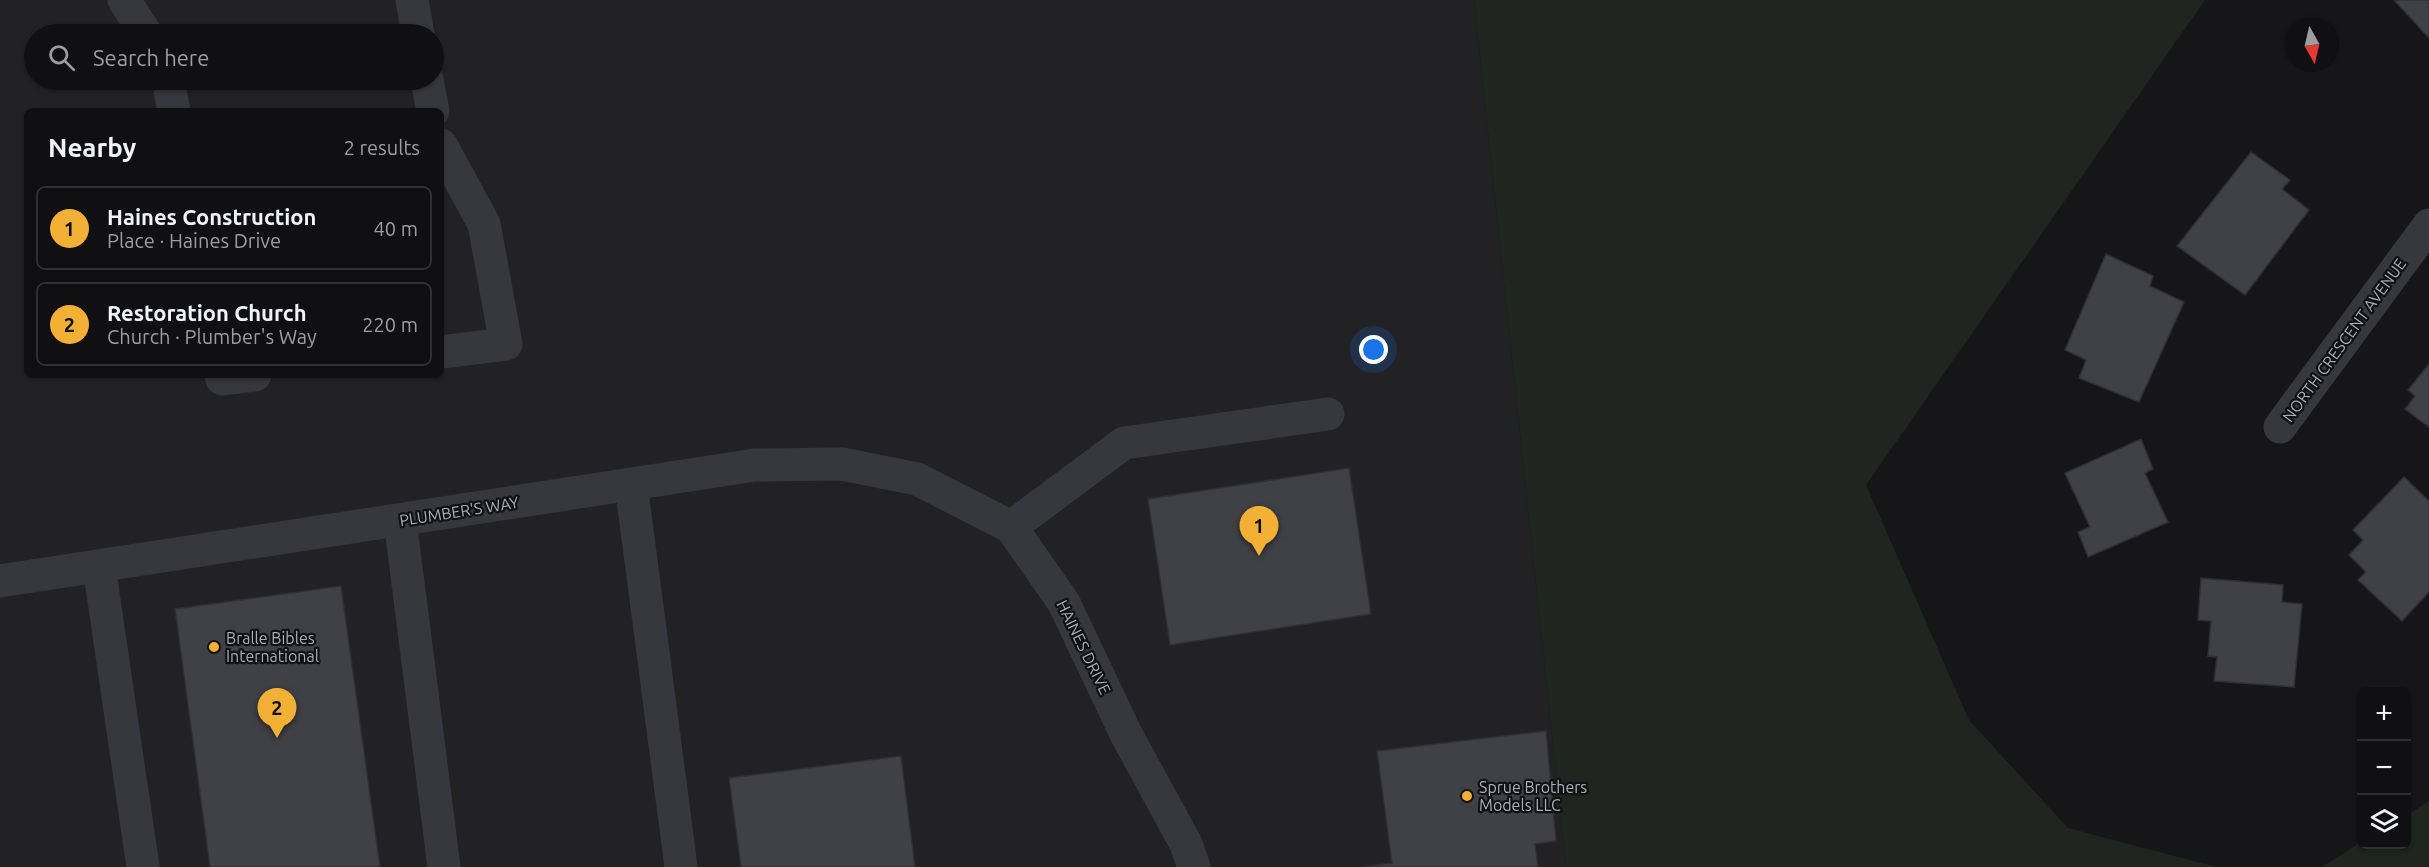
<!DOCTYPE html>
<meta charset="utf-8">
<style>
body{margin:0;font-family:Ubuntu,sans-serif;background:#19191b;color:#f1f3f6}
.controls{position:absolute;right:18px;bottom:18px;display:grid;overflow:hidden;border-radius:9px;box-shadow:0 2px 4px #0004}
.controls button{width:54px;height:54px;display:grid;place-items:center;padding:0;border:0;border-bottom:2px solid #303032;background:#101012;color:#f1f3f6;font:30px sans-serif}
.compass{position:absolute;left:2285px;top:18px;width:54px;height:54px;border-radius:50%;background:#101012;box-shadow:0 2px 4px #0004;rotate:172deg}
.you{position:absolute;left:1374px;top:350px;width:21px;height:21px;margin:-15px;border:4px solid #fff;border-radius:50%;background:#1a73e8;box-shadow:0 0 0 9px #1a73e833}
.badge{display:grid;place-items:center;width:39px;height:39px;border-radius:50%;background:#f2b134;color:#111;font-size:20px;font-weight:700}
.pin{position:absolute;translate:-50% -50px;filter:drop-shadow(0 2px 3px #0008)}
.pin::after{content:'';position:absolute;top:32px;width:21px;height:18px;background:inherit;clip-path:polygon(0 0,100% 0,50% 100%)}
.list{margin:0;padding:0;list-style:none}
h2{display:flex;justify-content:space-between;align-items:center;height:78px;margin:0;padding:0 24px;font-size:26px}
h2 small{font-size:20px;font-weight:400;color:#9c9d9f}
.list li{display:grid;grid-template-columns:39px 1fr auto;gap:18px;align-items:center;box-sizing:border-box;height:84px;margin:0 12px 12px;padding:0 12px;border:2px solid #303032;border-radius:9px}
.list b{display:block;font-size:22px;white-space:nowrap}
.list p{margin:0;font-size:20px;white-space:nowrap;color:#9c9d9f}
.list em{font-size:20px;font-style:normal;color:#9c9d9f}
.icon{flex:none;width:33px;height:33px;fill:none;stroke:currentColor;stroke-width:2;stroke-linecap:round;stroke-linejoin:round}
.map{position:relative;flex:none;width:2429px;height:867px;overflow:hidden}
.search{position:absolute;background:#101012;box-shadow:0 2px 4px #0004;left:24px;top:24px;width:420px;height:66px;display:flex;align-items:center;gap:15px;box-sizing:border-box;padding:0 21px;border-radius:33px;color:#9c9d9f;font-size:22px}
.panel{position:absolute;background:#101012;box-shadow:0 2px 4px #0004;left:24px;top:108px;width:420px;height:270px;border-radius:9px}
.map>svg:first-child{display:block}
</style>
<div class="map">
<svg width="2429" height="867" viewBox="0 0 2429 867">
<rect width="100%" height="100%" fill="#161618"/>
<path fill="#222225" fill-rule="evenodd" d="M0,0H1474L1566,867H0ZM34,34H434V80H34ZM27,111H441V375H27Z"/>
<path fill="#1e261f" d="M1474,0H2205L1866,485L1969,720L2068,828L2216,867H1566Z
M2429,801V867H2322L2361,842L2362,844H2406L2407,815Z"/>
<path fill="#404145" stroke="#303034" stroke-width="1.5" d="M2394,0H2429V38Z
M2251,152L2290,180L2282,189L2309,210L2245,295L2177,246Z
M2106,254L2153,276L2150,286L2184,302L2139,402L2079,378L2086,360L2065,350Z
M2429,364V427L2405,409L2415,396L2408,390Z
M2141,439L2153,469L2145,473L2168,522L2088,557L2078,532L2090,527L2065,473Z
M1349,468L1371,614L1170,645L1148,499Z
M2404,477L2429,501V592L2402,621L2358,580L2366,572L2349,555L2363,540L2353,530Z
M2201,578L2283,585L2282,602L2302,604L2294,687L2214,681L2217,657L2208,656L2211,621L2198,620Z
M341,586L380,867H210L175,609Z
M1546,731L1556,841L1535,844L1538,867H1362L1392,863L1377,751Z
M901,756L915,867H741L729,778Z"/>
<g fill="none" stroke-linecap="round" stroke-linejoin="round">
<path stroke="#37383d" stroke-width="33" d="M124,0L146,34
M412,0L418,34
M168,80L174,111
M427,80L433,111
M441,145L484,224L506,344L441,352
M221,375L222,379L255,375
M2280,427L2429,225
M631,484L681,867
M400,520L444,867
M1011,527L1124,443L1328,414
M99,566L143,867
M0,581L755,465L842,464L917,479L1011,527L1064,603L1126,734L1186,844L1194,867"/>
</g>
<g fill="#f2b134" stroke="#111113" stroke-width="2">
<circle cx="214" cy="647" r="6"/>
<circle cx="1467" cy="796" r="6"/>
</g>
<g text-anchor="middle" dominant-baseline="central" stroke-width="4.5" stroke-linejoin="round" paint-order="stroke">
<g font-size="16" fill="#a8adb8" stroke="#111113">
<text transform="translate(2344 340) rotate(-54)">NORTH CRESCENT AVENUE</text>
<text transform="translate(459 511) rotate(-9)">PLUMBER'S WAY</text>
<text transform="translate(1084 647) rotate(64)">HAINES DRIVE</text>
</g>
<g font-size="16" fill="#a8adb8" stroke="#111113" text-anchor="start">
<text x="226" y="638">Bralle Bibles<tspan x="226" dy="18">International</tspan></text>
<text x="1479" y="787">Sprue Brothers<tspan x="1479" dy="18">Models LLC</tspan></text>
</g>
</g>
</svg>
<div class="controls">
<button>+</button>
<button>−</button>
<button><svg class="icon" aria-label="layers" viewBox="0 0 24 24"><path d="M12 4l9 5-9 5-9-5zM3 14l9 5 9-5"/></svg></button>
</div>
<svg class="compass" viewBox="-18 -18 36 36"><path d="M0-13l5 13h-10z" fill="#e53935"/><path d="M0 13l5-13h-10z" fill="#9c9d9f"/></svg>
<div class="you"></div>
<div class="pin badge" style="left:1259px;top:556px">1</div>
<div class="pin badge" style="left:277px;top:738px">2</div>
<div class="search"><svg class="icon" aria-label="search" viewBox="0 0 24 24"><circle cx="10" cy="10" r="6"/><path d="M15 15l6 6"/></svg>Search here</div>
<section class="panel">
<h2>Nearby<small>2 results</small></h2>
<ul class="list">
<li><span class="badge">1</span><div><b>Haines Construction</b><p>Place · Haines Drive</p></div><em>40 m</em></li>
<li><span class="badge">2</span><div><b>Restoration Church</b><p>Church · Plumber's Way</p></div><em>220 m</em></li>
</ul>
</section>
</div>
